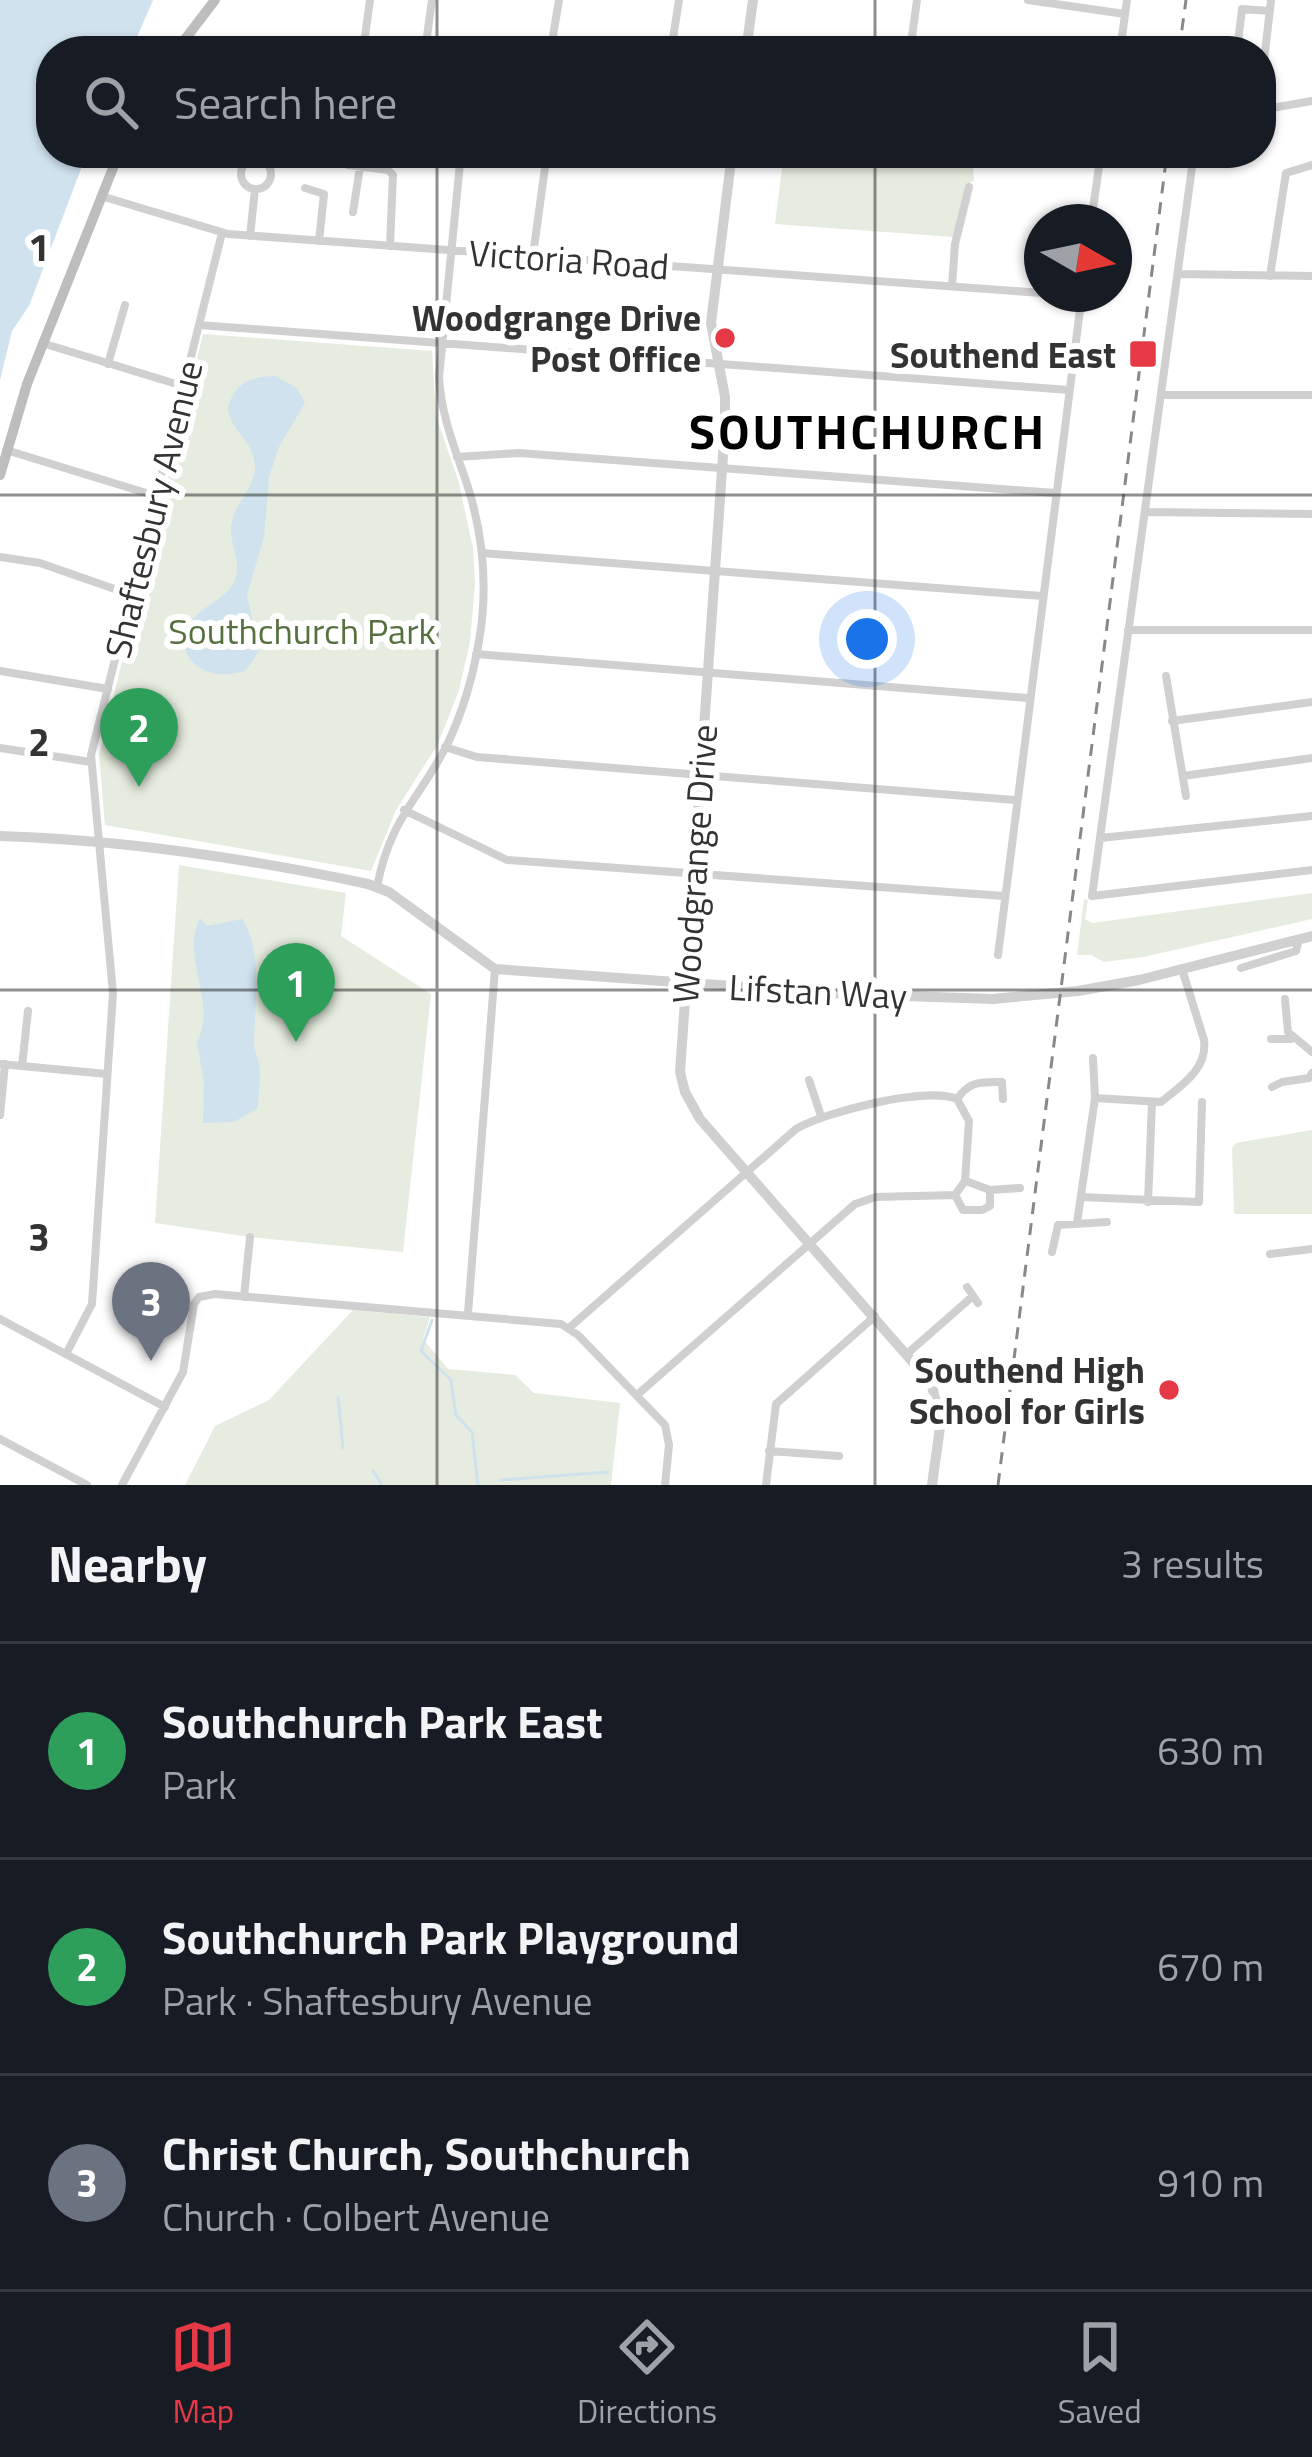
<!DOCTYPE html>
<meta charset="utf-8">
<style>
body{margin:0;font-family:"Titillium Web",sans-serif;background:#20242c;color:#f1f3f6}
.compass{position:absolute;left:1024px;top:204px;width:108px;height:108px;border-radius:50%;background:#171b24;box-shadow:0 3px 9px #0004;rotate:99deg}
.you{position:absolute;left:867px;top:639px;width:42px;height:42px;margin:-30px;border:9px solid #fff;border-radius:50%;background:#1a73e8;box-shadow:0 0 0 18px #1a73e833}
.badge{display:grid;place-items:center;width:78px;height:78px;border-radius:50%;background:#e63946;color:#fff;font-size:39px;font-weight:700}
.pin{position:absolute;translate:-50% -99px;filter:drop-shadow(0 3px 6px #0008)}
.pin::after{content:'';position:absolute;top:63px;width:42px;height:36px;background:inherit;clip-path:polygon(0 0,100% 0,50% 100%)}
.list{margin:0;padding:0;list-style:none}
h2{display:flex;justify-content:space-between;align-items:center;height:156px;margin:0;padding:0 48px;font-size:51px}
h2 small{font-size:39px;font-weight:400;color:#9ea1a6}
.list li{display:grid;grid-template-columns:78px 1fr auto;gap:36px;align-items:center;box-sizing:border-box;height:216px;padding:0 48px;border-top:3px solid #363941}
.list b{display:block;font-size:45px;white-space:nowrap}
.list p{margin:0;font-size:39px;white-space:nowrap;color:#9ea1a6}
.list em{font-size:39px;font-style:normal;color:#9ea1a6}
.icon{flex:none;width:66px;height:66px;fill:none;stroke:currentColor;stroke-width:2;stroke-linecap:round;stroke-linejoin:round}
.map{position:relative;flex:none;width:1312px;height:1485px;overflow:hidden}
.search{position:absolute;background:#171b24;box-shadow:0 3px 9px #0004;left:36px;right:36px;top:36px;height:132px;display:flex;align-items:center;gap:30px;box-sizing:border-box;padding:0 42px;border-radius:48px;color:#9ea1a6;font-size:45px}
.sheet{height:804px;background:#171b24}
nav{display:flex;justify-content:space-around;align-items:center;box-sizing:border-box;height:168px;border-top:3px solid #363941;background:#171b24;font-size:33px;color:#9ea1a6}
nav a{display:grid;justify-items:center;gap:6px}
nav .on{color:#e63946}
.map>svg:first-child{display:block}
</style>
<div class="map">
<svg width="1312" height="1485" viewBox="0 0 1312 1485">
<rect width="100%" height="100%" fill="#fff"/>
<path fill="#e6ecdf" d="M784,153H963V164L973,165L974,181L966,184V199L954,237L775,224Z
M203,334L432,351L436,416L458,480L473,548L475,583L470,642L459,690L438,744L396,810L371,871L105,825L99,755Z
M179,865L346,893L341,936L431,994L403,1252L250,1237L155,1223Z
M1312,893V919L1143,957L1104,962L1091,955H1077L1084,899L1088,900L1085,919L1092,923Z
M1312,1130V1214H1234L1232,1148L1236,1143Z
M353,1310L430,1317L423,1339L448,1369L515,1375L534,1393L620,1403L611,1485H185L215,1426L269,1400Z"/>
<path fill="#cfe2ee" d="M0,0H153L131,51H51V153H87L29,306L12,331L0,380Z
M275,376L297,388L305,403L279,447L269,477L264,537L247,595L259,651L246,670C217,683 173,666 188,628C195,608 224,602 234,582C243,562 230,547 231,527C233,504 255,490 255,466C254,441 230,431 228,408C234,384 250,376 275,376Z
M200,918L207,926L242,919C263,950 255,1005 254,1041C254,1051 259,1060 260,1069C260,1082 258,1095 258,1108L234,1122L203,1123L204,1084L197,1041C218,1006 180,956 200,918Z"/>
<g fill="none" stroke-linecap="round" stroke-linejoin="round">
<path stroke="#cfe2ee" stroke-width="3" d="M432,1320L421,1351L451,1380L456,1415L472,1432L478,1485
M338,1397L343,1448
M373,1471L382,1485
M501,1480L608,1472"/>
<path stroke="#d0d0d0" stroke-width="8" d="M559,0L553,36L561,47L577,51
M1028,0L1125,14
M363,51L370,0
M425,51L432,0
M671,51L679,0
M910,51L917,0
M1120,51L1127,0
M1237,51L1242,9L1270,11
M1267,109L1263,70L1271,0
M1261,110L1312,101
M968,153V160
M1194,153L1092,896L1312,870
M241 174a15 15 0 1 1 30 0a15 15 0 1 1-30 0Z
M348,165L388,170L393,175L390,246
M305,188L324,194L319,241
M101,196L228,234L1042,293
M353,212L360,167
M1091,222L1101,153
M250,236L255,189
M533,255L547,153
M1178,274L1312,276
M1270,276L1286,173L1312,165
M952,286L955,244L969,187
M1054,294L1081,296
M199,325L1069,390
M42,343L183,386
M108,364L125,305
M1161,395H1312
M6,450L156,496
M457,457L519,453L1055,493
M1146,512L1312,514
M482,553L1042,596
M0,557L40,563L132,595
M1128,630H1312
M476,654L1028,698
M0,671L108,689
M1166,676L1186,796
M1172,721L1312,702
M445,747L477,757L1015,800
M0,748L91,762
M1183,776L1312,758
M404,810L507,860L1004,896
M1100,838L1312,816
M377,887C390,819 417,802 446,747C462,714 473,677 479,641C488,589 483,534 467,484C455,449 441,415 439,377L461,153
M998,955L1082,294
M1241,968L1296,951L1299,939
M1285,999L1288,1032L1312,1052
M1271,1039H1291
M0,1064L107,1074
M22,1066L28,1011
M809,1080L821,1116
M1272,1087L1282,1082L1309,1078L1312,1073
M1095,1098L1161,1102C1181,1086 1208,1069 1204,1040L1182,969
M957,1099C970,1081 980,1082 1002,1082L1003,1099
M0,1115L5,1064
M990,1190L1020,1188
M955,1195L963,1210H982L990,1206V1190L966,1181
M1081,1197L1199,1202L1202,1102
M1148,1202L1152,1103
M1077,1223L1095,1098L1093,1058
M1052,1252L1058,1225L1107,1222
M1270,1254L1312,1249
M967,1287L978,1303
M244,1297L250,1237
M468,1313L495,969
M0,1319L165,1407
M569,1328L796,1129C825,1112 926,1086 957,1099L969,1121L965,1181L955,1195L876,1197L855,1204L637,1395
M908,1353L973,1296
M66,1354L92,1304L113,993L91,755L222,233
M0,1439L87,1485
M769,1451L839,1456
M122,1485L183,1372L194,1304L199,1297L215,1294L561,1324L578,1335L665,1425L669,1445L665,1485
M766,1485L776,1404L875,1316"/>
<path stroke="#d0d0d0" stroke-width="10" d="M746,51L753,0
M732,153L711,323L725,397V427L680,1072L685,1092L700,1119L931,1383L941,1420L932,1485
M0,836C124,840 246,858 368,884L389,892L495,969L845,994L993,999L1078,991L1139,980L1312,936"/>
<path stroke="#bdbdbd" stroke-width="10" d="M176,51L215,0
M0,475L27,384L119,153"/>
<path stroke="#888" stroke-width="3" stroke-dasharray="12 9" stroke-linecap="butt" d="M1179,51L1186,0
M998,1485L1167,153"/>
</g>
<path fill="none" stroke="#333" stroke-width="3" stroke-opacity="0.55" d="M437,0V51M875,0V51M437,153V1485M875,153V1485M0,495H1312M0,990H1312"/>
<g fill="#e63946" stroke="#fff" stroke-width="4.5">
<circle cx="725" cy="338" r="12"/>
<rect x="1128" y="339" width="30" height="30" rx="6"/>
<circle cx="1169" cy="1390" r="12"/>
</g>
<g text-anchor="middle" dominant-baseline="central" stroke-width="12" stroke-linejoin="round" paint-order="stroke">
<g font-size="36" fill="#333" stroke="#fff">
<text transform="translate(569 259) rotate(4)">Victoria Road</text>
<text transform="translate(153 509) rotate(-76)">Shaftesbury Avenue</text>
<text transform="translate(694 864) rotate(-86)">Woodgrange Drive</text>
<text transform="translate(818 991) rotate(3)">Lifstan Way</text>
</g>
<g font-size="36" font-weight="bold" fill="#333" stroke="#fff" text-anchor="end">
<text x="701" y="317">Woodgrange Drive<tspan x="701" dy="41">Post Office</tspan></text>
<text x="1116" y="354">Southend East</text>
<text x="1145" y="1369">Southend High<tspan x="1145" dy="41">School for Girls</tspan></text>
</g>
<g font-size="36" fill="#56703f" stroke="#fff">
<text x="302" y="630">Southchurch Park</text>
</g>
<g font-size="48" font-weight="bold" letter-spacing="3" fill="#000" stroke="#fff">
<text x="868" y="431">SOUTHCHURCH</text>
</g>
</g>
<g font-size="39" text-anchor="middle" font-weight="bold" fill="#333" stroke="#fff" stroke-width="12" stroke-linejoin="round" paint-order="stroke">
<text x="39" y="261">1</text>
<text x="39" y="756">2</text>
<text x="39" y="1251">3</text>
</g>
</svg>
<svg class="compass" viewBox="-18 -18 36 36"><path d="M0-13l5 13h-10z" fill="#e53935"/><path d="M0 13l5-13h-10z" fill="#9ea1a6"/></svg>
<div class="you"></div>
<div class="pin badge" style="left:296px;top:1042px;background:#2e9e5b">1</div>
<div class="pin badge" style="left:139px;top:787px;background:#2e9e5b">2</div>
<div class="pin badge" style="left:151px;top:1361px;background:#6b7280">3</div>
<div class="search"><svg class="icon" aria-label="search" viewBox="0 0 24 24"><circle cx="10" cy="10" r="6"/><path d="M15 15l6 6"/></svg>Search here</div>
</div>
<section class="sheet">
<h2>Nearby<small>3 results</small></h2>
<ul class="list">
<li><span class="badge" style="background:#2e9e5b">1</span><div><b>Southchurch Park East</b><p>Park</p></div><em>630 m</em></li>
<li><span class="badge" style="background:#2e9e5b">2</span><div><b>Southchurch Park Playground</b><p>Park · Shaftesbury Avenue</p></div><em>670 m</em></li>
<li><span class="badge" style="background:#6b7280">3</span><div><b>Christ Church, Southchurch</b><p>Church · Colbert Avenue</p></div><em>910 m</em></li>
</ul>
</section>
<nav>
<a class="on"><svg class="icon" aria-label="map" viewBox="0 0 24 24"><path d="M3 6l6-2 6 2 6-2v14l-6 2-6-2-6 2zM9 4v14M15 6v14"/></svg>Map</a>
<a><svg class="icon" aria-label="directions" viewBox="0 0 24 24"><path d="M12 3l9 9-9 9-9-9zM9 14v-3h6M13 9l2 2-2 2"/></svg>Directions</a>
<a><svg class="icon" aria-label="saved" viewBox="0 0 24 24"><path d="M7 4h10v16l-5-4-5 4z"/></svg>Saved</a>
</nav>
